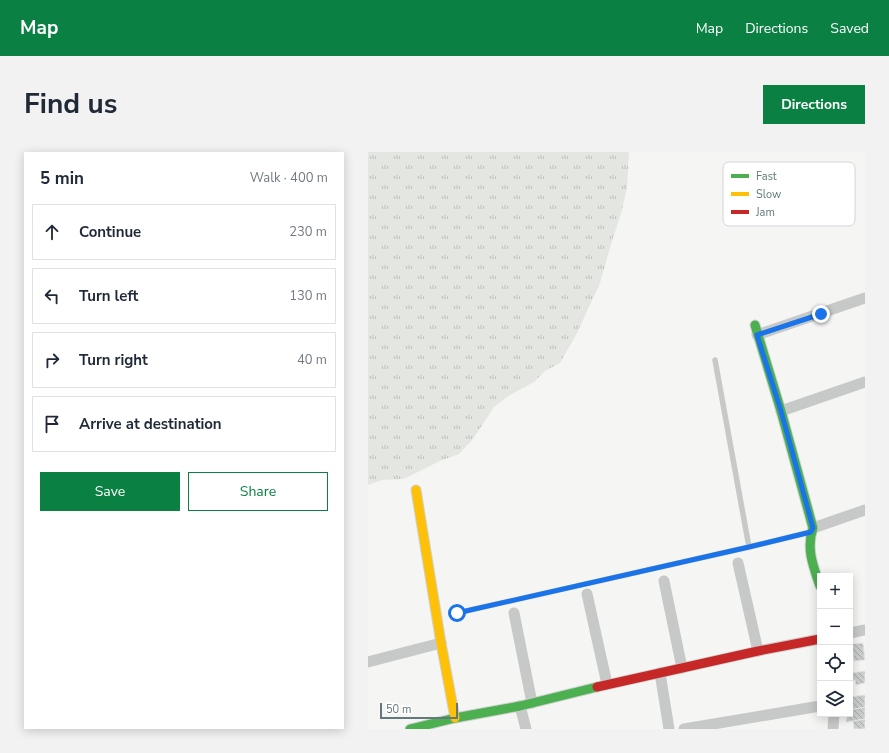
<!DOCTYPE html>
<meta charset="utf-8">
<style>
body{margin:0;font-family:"Nunito Sans",sans-serif;background:#f2f2f3;color:#1f2937}
.controls{position:absolute;right:12px;bottom:12px;display:grid;overflow:hidden;border-radius:0px;box-shadow:0 2px 10px #0003}
.controls button{width:36px;height:36px;display:grid;place-items:center;padding:0;border:0;border-bottom:1px solid #e0e1e3;background:#fff;color:#1f2937;font:20px sans-serif}
.scale{position:absolute;left:12px;bottom:10px;width:78px;box-sizing:border-box;padding-left:4px;border:2px solid #62787c;border-top:0;font-size:11px;line-height:14px;white-space:nowrap;color:#62787c;-webkit-text-stroke:3px #fff;paint-order:stroke}
.stop{position:absolute;width:12px;height:12px;margin:-9px;border:3px solid #1a73e8;border-radius:50%;background:#fff}
.stop.end{background:#1a73e8;border-color:#fff;box-shadow:0 1px 4px #0008}
.list{margin:0;padding:0;list-style:none}
h2{display:flex;justify-content:space-between;align-items:center;height:52px;margin:0;padding:0 16px;font-size:17px}
h2 small{font-size:13px;font-weight:400;color:#747a83}
.list li{display:grid;grid-template-columns:26px 1fr auto;gap:12px;align-items:center;box-sizing:border-box;height:56px;margin:0 8px 8px;padding:0 8px;border:1px solid #e0e1e3;border-radius:0px}
.list b{display:block;font-size:15px;white-space:nowrap}
.list em{font-size:13px;font-style:normal;color:#747a83}
.actions{display:flex;gap:8px;padding:12px 16px}
.actions a{flex:1;padding:9px 0;border:1px solid #0b8043;border-radius:0px;text-align:center;font-size:14px;color:#0b8043}
.actions .main{background:#0b8043;color:#fff}
.icon{flex:none;width:22px;height:22px;fill:none;stroke:currentColor;stroke-width:2;stroke-linecap:round;stroke-linejoin:round}
.map{position:relative;flex:none;width:497px;height:577px;overflow:hidden;border-radius:0px}
header{display:flex;align-items:center;gap:24px;box-sizing:border-box;height:56px;padding:0 20px;background:#0b8043;color:#fff}
header strong{font-size:19px}
nav{display:flex;gap:22px;margin-inline-start:auto;font-size:14px}
.intro{display:flex;align-items:center;justify-content:space-between;box-sizing:border-box;height:96px;padding:0 24px}
h1{margin:0;font-size:28px}
.button{padding:10px 18px;border-radius:0px;background:#0b8043;color:#fff;font-size:14px;font-weight:700}
main{display:flex;gap:24px;padding:0 24px}
aside{flex:1;background:#fff;border-radius:0px;box-shadow:0 2px 10px #0003}
.map>svg:first-child{display:block}
</style>
<header>
<strong>Map</strong>
<nav><a>Map</a><a>Directions</a><a>Saved</a></nav>
</header>
<div class="intro"><h1>Find us</h1><a class="button">Directions</a></div>
<main>
<aside>
<h2>5 min<small>Walk · 400 m</small></h2>
<ul class="list">
<li><svg class="icon" aria-label="ahead" viewBox="0 0 24 24"><path d="M12 20V5M6 11l6-6 6 6"/></svg><div><b>Continue</b></div><em>230 m</em></li>
<li><svg class="icon" aria-label="left" viewBox="0 0 24 24"><path d="M17 20v-9H6M10 6l-5 5 5 5"/></svg><div><b>Turn left</b></div><em>130 m</em></li>
<li><svg class="icon" aria-label="right" viewBox="0 0 24 24"><path d="M7 20v-9h11M14 6l5 5-5 5"/></svg><div><b>Turn right</b></div><em>40 m</em></li>
<li><svg class="icon" aria-label="arrive" viewBox="0 0 24 24"><path d="M6 21V4h12l-3 4 3 4H6"/></svg><div><b>Arrive at destination</b></div></li>
</ul>
<div class="actions"><a class="main">Save</a><a>Share</a></div>
</aside>
<div class="map">
<svg width="497" height="577" viewBox="0 0 497 577">
<defs>
<pattern id="grass-tufts" width="24" height="20" patternUnits="userSpaceOnUse"><rect width="24" height="20" fill="#e4e7e1"/><path d="M3 7l-1-3M5 7V3M7 7l1-3M15 17l-1-3M17 17v-4M19 17l1-3" fill="none" stroke="#bcc0bb"/></pattern>
<pattern id="building-back-hatch" width="6" height="6" patternUnits="userSpaceOnUse"><rect width="6" height="6" fill="#cbcdcd"/><path d="M-1 5l2 2M0 0l6 6M5-1l2 2" fill="none" stroke="#a8abab"/></pattern>
</defs>
<rect width="100%" height="100%" fill="#f5f5f4"/>
<path fill="url(#grass-tufts)" d="M0,0H261L259,36L253,62L244,89L232,131L208,183L192,211L177,219L166,230L142,243L126,255L105,287L91,302L72,309L36,327L14,328L0,333Z"/>
<path fill="url(#building-back-hatch)" stroke="#e4e4e4" d="M495,491L497,508L486,509L484,492Z
M497,519V531L488,533L487,528H485L484,521Z
M497,543V555L482,558V545Z
M497,555V567L478,570L479,562H482V558Z
M497,567V577H486L485,569Z"/>
<g fill="none" stroke-linecap="round" stroke-linejoin="round">
<defs>
<path id="fast" d="M387,173L413,259L445,376C438,396 445,414 452,434
M42,577L87,566L152,554L229,535"/>
<path id="slow" d="M48,338L73,491L87,566"/>
<path id="jam" d="M229,535L390,499L452,487"/>
</defs>
<use href="#fast" stroke="#d0d2d2" stroke-width="11"/>
<use href="#slow" stroke="#d0d2d2" stroke-width="11"/>
<use href="#jam" stroke="#d0d2d2" stroke-width="11"/>
<path stroke="#c7c9c9" stroke-width="5.5" d="M347,208L381,395L442,380
M89,461L381,395"/>
<path stroke="#c7c9c9" stroke-width="11" d="M389,183L497,146
M413,259L497,230
M445,376L497,358
M370,411L390,499
M296,429L314,516
M219,442L239,532
M146,461L164,551
M482,481L497,478
M0,510L73,491
M292,521L301,577
M152,554L158,577
M316,577L452,554
M465,577L466,562"/>
<use href="#fast" stroke="#4caf50" stroke-width="9"/>
<use href="#slow" stroke="#ffc107" stroke-width="9"/>
<use href="#jam" stroke="#c62828" stroke-width="9"/>
</g>
<g fill="none" stroke-linecap="round" stroke-linejoin="round">
<path stroke="#1a73e8" stroke-width="5" d="M89,461L381,395L443,380L445,376L413,259L389,183L453,162"/>
</g>
<rect x="355" y="10" width="132" height="64" rx="6" fill="#fff" stroke="#d0d6d8" stroke-width="1"/>
<rect x="363" y="22" width="18" height="4" fill="#4caf50"/>
<rect x="363" y="40" width="18" height="4" fill="#ffc107"/>
<rect x="363" y="58" width="18" height="4" fill="#c62828"/>
<g font-size="11" fill="#62787c">
<text x="388" y="28">Fast</text>
<text x="388" y="46">Slow</text>
<text x="388" y="64">Jam</text>
</g>
</svg>
<div class="controls">
<button>+</button>
<button>−</button>
<button><svg class="icon" aria-label="locate" viewBox="0 0 24 24"><circle cx="12" cy="12" r="6"/><path d="M12 2v4M12 18v4M2 12h4M18 12h4"/></svg></button>
<button><svg class="icon" aria-label="layers" viewBox="0 0 24 24"><path d="M12 4l9 5-9 5-9-5zM3 14l9 5 9-5"/></svg></button>
</div>
<div class="scale">50 m</div>
<div class="stop" style="left:89px;top:461px"></div>
<div class="stop end" style="left:453px;top:162px"></div>
</div>
</main>
